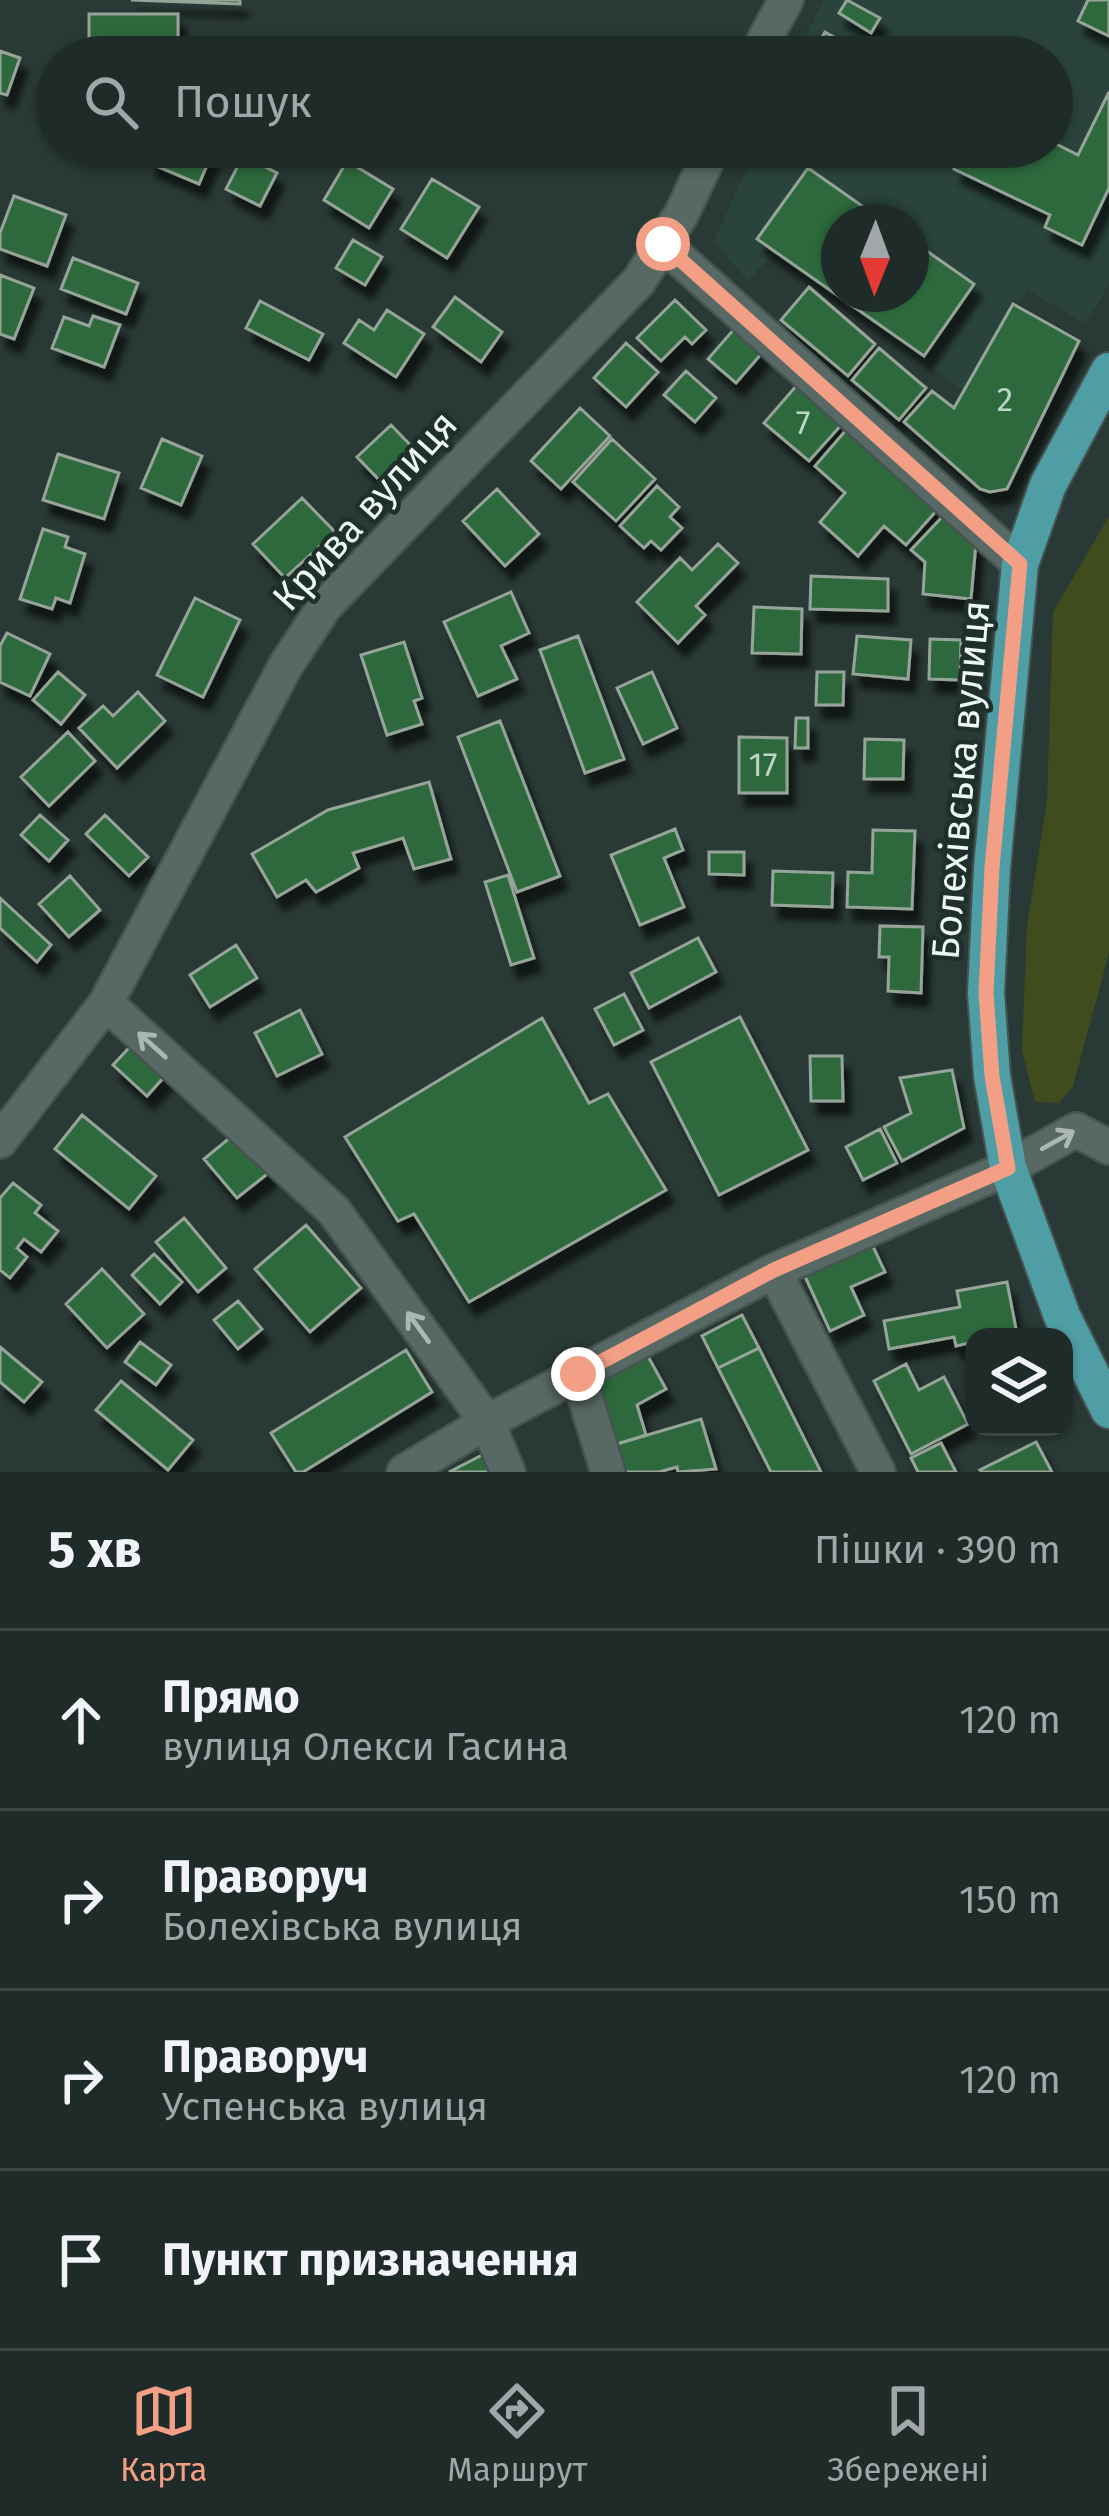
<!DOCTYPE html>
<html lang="uk">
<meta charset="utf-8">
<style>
body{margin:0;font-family:"Fira Sans",sans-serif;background:#273330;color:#f1f3f6}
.controls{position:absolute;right:36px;bottom:36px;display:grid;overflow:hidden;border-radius:24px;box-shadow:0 3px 9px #0004}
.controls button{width:108px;height:108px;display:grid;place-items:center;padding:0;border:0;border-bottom:3px solid #3c4745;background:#1f2b28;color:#f1f3f6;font:60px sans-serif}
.compass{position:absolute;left:821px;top:204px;width:108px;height:108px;border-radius:50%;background:#1f2b28;box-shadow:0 3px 9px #0004;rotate:181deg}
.stop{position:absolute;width:36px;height:36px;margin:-27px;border:9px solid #f39f86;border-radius:50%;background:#fff}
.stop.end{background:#f39f86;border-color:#fff;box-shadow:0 3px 12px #0008}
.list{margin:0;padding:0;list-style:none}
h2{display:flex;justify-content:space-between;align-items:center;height:156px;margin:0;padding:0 48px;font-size:51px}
h2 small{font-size:39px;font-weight:400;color:#a1a7a8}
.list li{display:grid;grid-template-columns:78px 1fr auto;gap:36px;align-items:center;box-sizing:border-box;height:180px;padding:0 48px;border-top:3px solid #3c4745}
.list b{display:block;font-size:45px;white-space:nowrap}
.list p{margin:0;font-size:39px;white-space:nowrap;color:#a1a7a8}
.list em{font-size:39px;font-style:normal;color:#a1a7a8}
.icon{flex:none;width:66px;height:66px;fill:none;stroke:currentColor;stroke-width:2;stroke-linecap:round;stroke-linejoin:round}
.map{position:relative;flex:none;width:1109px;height:1472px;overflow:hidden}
.search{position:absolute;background:#1f2b28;box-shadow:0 3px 9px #0004;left:36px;right:36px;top:36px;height:132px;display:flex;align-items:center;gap:30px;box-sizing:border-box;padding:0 42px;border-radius:66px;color:#a1a7a8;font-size:45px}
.sheet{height:876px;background:#1f2b28}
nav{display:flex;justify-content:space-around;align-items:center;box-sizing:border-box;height:168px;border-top:3px solid #3c4745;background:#1f2b28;font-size:33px;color:#a1a7a8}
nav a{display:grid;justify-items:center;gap:6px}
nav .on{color:#f39f86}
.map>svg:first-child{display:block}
</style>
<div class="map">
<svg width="1109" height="1472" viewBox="0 0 1109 1472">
<defs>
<filter id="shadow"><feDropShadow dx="7" dy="13" stdDeviation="3" flood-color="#0009"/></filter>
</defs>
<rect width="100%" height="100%" fill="#293935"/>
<path fill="#2a433d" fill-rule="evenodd" d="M823,0H1109V284L1086,324L1027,290L966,392L773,254L748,281L714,241L756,147H1052V57H796ZM839,222H911V294H839Z"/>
<path fill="#404b1e" d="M1109,516V953L1073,1086L1059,1103L1035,1102L1022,1050L1027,925L1047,802L1053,612Z"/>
<path fill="#2e693e" stroke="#97a499" stroke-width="3" filter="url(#shadow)" d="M131,0H240V4Z
M847,0L880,18L871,33L839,13Z
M1088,0H1109V36L1078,21Z
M89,14H178V42H89Z
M825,32L862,53L860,57L812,55Z
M595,38L625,57H583Z
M0,51L20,58L7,95L0,93Z
M57,68V113L41,106Z
M1109,92V188L1082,245L1045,227L1050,215L954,169L965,147H1052V142L1078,155Z
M156,147H203L213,151L199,184L149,163Z
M243,156L277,173L260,206L226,189Z
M347,161L393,189L369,228L324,200Z
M808,168L885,222H839V294H911V240L974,284L924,356L757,239Z
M432,179L479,207L447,258L401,229Z
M14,196L66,215L47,266L0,249V233Z
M353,240L382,257L365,285L336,268Z
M73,258L138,283L126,314L61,289Z
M0,275L34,288L14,339L0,334Z
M809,287L875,344L848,376L781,320Z
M455,297L502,332L481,362L433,327Z
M675,300L706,330L692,344L685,337L661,361L637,338Z
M260,301L323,334L309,360L246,328Z
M1013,304L1079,341L1007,489L990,492L980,489L904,422L932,391L954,408Z
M387,310L424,334L396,377L344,343L359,320L374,330Z
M93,316L120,325L104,367L52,348L64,317L89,326Z
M735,328L763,352L736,383L708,359Z
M626,343L658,372L626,407L594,378Z
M879,348L926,388L899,420L852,380Z
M686,371L716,398L695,422L664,395Z
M797,385L843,423L809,461L764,423Z
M580,408L610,436L561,489L531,461Z
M391,425L417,452L383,484L357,457Z
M847,429L938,509L906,545L884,526L858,556L820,522L845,493L815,466Z
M162,439L202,456L181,505L141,488Z
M612,439L655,479L616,521L573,482Z
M58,454L119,473L104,519L43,500Z
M657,486L679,507L670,517L682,528L661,550L651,541L644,548L620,526Z
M497,489L539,534L505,566L463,521Z
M302,498L335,532L285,578L253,544Z
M944,515L976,543L971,599L923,594L925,562L911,550Z
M43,529L68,537L65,547L85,554L70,603L56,598L52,609L20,599Z
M718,544L738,563L696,606L705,615L678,643L637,602L680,558L692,570Z
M811,576L888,579V611L810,609Z
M511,592L529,633L501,646L517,679L478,696L444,622Z
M195,598L240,620L203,697L157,675Z
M754,607L802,609L801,654L752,653Z
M7,633L50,654L30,696L0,682V646Z
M578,636L624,759L585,773L540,650Z
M857,636L911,640L908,679L853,674Z
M930,639L961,640L960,680L929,679Z
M404,642L422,698L414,701L422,724L387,735L361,655Z
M58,672L85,695L61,724L33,700Z
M652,672L677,728L643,744L617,688Z
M817,672H844L843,705H816Z
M138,692L165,721L117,768L79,728L103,706L113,716Z
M796,718H808V748H795Z
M500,721L560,876L517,892L458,737Z
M68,732L95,761L49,806L21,777Z
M739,737L787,738V793H739Z
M865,739L904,740L903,779H864Z
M429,782L451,859L414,869L403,838L353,853L359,868L316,892L306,880L277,897L252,854L328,810Z
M40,815L68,840L49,861L21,835Z
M105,815L148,857L129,876L86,834Z
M675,829L683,850L664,858L684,907L640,925L611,855Z
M873,830L915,831L912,909L847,907L848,872L872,873Z
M709,852H744V875L709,874Z
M773,871L833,873L832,907L772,905Z
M508,875L534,958L511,965L485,882Z
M70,876L100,910L69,937L39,904Z
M0,898L51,945L37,962L0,928Z
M880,926L923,927L921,993L888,991L889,957H879Z
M698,938L716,972L649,1008L631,973Z
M236,945L257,978L210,1007L190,975Z
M624,994L643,1030L614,1045L595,1009Z
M300,1010L322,1054L277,1076L255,1033Z
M740,1017L808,1150L719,1195L651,1062Z
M542,1018L589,1103L608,1094L666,1190L469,1302L414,1214L398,1221L345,1137Z
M139,1037L173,1067L147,1096L113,1065Z
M810,1056H842L843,1101H811Z
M952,1070L964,1128L902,1161L884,1127L911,1113L900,1078Z
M82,1115L156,1176L129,1209L55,1149Z
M880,1129L897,1163L863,1180L846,1147Z
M238,1131L271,1171L237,1198L204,1159Z
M13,1183L41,1205L35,1213L58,1231L41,1252L24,1239L17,1248L27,1257L10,1278L0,1270V1198Z
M184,1218L226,1268L198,1292L156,1242Z
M306,1225L361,1288L310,1332L255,1269Z
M869,1238L885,1272L851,1287L864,1315L830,1331L802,1270Z
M154,1254L182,1282L160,1304L132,1275Z
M102,1269L144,1314L107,1348L66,1304Z
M1007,1282L1017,1334L974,1337V1342L956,1346L954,1337L889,1349L884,1321L960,1307L957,1291Z
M238,1301L262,1329L238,1349L214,1320Z
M742,1315L759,1348L718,1368L702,1336Z
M140,1342L171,1365L156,1385L125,1362Z
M0,1347L42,1382L24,1402L0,1382Z
M759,1348L821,1472H771L718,1368Z
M644,1349L666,1389L637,1405L646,1435L617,1444L596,1375Z
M406,1350L432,1392L303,1472H296L271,1433Z
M906,1364L919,1390L944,1377L968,1424L911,1454L874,1381Z
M121,1381L193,1440L168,1470L96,1410Z
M701,1419L716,1469L678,1472L677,1467L659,1472H625L617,1444Z
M1036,1442L1052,1472H982L980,1470Z
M941,1443L956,1472H918L911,1458Z
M486,1453L493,1472H449Z"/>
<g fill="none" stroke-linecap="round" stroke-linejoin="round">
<defs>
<path id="minor" d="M755,57L786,0
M663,244L1020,564
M106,1003L334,1211L487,1422L508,1472
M0,1141L106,1003L286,665L325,606L639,281L682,213L713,147
M774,1271L878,1472
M578,1374L608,1472
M404,1472L487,1422L774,1271L1008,1168L1076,1130L1109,1147"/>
<path id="major" d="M1109,371L1048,485L1020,564L992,868L986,993L992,1076L1008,1168L1062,1316L1109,1410"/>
</defs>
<use href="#minor" stroke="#465451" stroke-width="38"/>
<use href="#major" stroke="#465451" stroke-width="40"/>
<use href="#minor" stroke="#586965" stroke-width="33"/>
<use href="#major" stroke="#4f9ea5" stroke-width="36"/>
</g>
<defs><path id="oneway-shaft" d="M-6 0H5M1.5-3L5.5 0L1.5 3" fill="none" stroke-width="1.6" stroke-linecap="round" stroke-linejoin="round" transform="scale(3)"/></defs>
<g stroke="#aab7b4">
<use href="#oneway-shaft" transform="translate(152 1045) rotate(-138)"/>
<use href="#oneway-shaft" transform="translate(1058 1140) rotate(-29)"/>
<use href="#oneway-shaft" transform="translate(418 1327) rotate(-126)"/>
</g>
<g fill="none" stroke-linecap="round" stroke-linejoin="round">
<path stroke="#f39f86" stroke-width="15" d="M578,1374L774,1270L1008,1168L992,1076L986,993L992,868L1020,564L663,244"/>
</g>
<g text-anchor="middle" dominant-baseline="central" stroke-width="9" stroke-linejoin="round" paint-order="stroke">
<g font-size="33" fill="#bdd4c6">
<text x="1005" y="400">2</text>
<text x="803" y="423">7</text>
<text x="763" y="765">17</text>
</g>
<g font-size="39" fill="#edf7f4" stroke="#1f2f2b">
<text transform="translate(365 511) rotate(-48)">Крива вулиця</text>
<text transform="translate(961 780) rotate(-85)">Болехівська вулиця</text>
</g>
</g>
</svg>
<div class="controls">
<button><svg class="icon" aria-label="layers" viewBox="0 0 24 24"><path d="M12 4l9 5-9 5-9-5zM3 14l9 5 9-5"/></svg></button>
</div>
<svg class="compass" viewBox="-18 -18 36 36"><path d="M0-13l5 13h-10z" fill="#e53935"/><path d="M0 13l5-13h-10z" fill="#a1a7a8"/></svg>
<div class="stop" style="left:663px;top:244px"></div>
<div class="stop end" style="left:578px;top:1374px"></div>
<div class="search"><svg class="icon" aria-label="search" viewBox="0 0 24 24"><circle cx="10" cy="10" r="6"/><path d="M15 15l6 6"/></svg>Пошук</div>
</div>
<section class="sheet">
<h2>5 хв<small>Пішки · 390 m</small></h2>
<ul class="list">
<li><svg class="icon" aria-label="ahead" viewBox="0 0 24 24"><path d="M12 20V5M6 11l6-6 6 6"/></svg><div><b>Прямо</b><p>вулиця Олекси Гасина</p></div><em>120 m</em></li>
<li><svg class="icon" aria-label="right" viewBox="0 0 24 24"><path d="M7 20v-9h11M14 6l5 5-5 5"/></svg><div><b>Праворуч</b><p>Болехівська вулиця</p></div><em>150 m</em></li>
<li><svg class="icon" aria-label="right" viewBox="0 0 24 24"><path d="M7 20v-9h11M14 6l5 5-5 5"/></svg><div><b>Праворуч</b><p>Успенська вулиця</p></div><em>120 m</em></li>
<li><svg class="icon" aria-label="arrive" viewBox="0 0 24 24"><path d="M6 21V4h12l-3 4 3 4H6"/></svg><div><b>Пункт призначення</b></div></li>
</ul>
</section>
<nav>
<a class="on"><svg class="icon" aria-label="map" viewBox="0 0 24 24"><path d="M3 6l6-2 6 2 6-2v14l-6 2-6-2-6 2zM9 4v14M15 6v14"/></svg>Карта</a>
<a><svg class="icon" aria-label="directions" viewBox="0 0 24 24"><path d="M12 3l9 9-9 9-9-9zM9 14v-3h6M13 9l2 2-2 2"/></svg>Маршрут</a>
<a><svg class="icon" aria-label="saved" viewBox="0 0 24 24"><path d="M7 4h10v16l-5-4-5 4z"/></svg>Збережені</a>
</nav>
